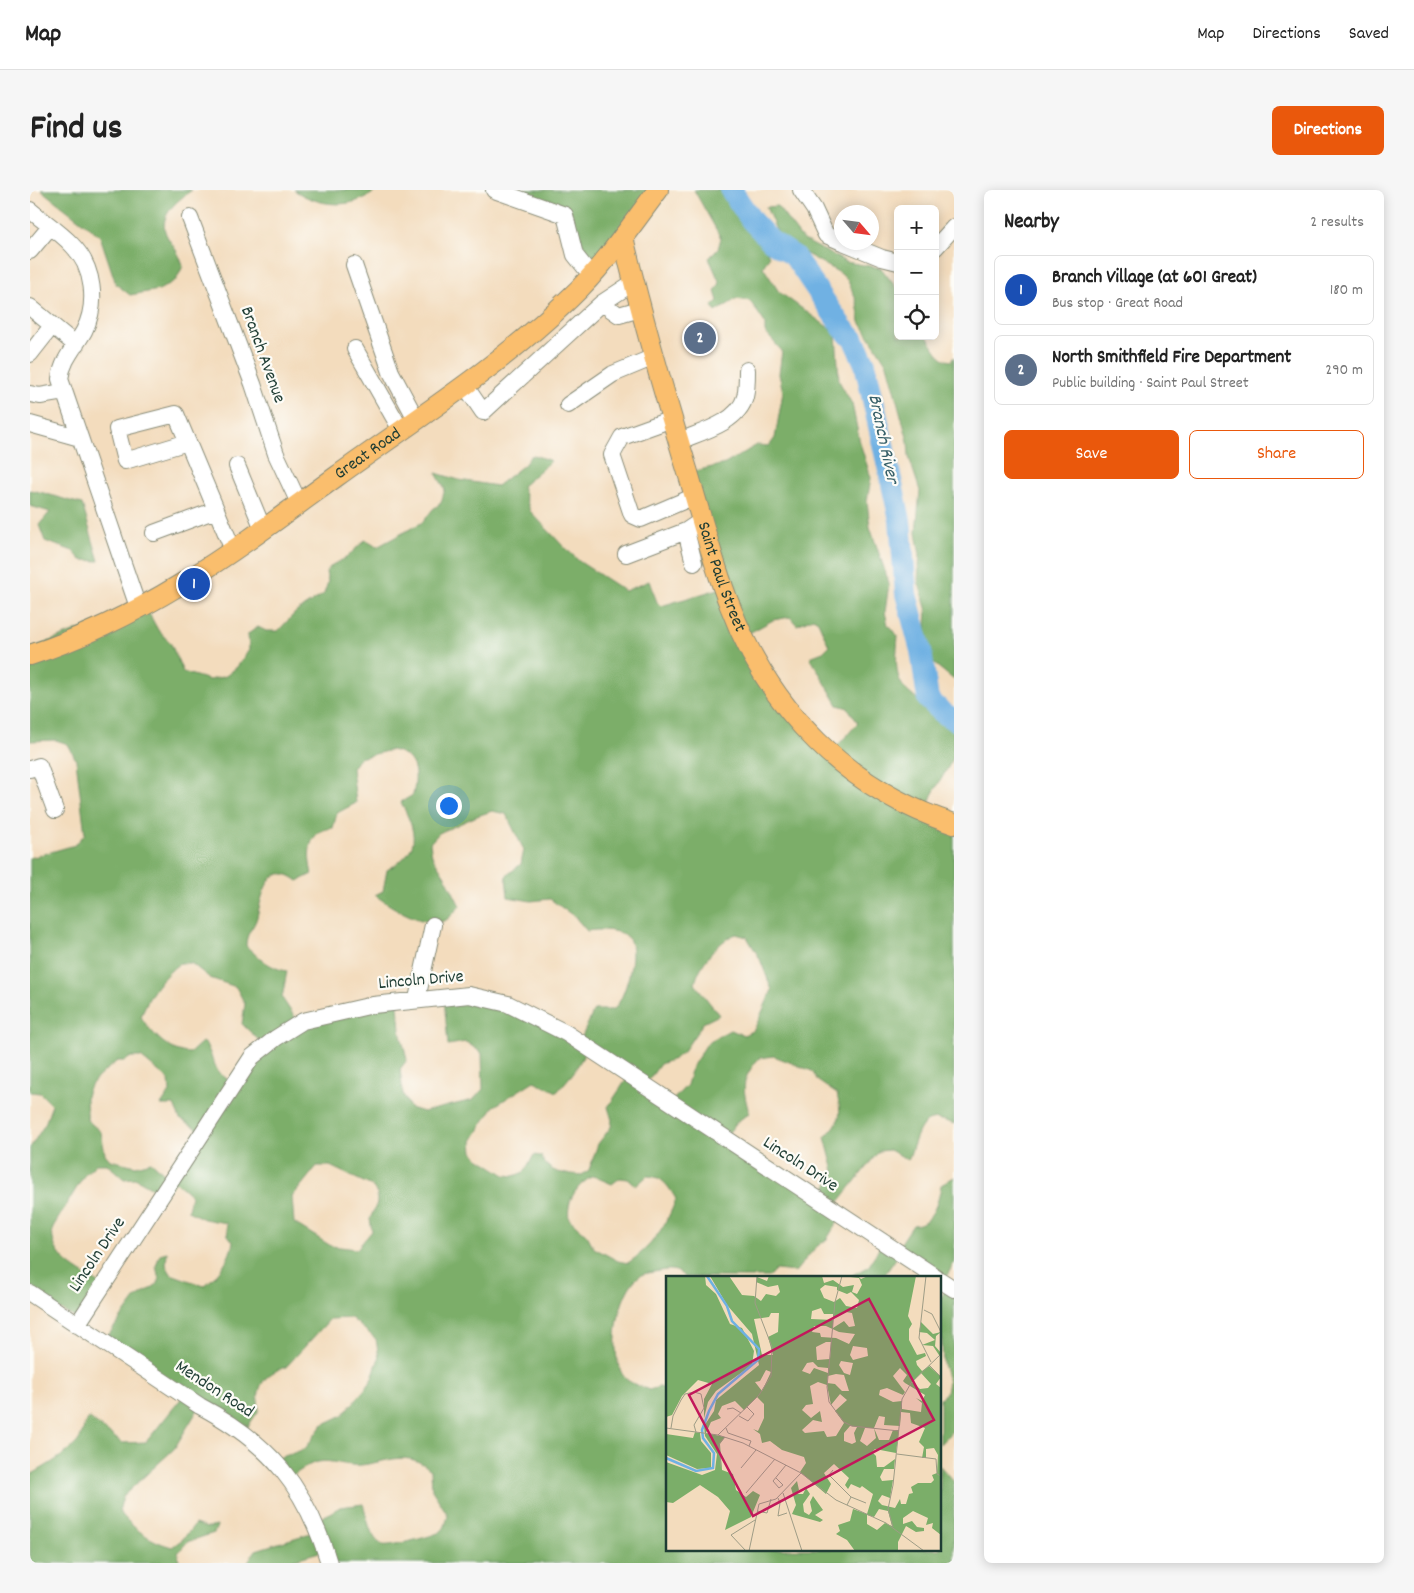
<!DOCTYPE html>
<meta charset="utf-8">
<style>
body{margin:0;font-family:Dekko,sans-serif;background:#f6f6f6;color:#222}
.controls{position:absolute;right:15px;top:15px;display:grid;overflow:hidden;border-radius:8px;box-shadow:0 2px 12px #0003}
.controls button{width:45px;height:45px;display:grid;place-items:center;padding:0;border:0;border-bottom:1px solid #e0e0e0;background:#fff;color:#222;font:25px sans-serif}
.compass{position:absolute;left:804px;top:15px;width:45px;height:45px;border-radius:50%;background:#fff;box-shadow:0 2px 12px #0003;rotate:118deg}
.you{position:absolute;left:418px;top:615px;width:18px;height:18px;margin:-12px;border:4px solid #fff;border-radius:50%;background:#1a73e8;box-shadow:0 0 0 8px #1a73e833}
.badge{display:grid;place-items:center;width:32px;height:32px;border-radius:50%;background:#ea580c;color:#fff;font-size:16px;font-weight:700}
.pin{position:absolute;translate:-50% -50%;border:2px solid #fff;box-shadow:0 1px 5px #0006}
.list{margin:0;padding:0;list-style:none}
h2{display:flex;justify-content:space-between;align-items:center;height:65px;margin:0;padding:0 20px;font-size:21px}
h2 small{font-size:16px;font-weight:400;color:#767676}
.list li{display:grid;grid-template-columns:32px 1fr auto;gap:15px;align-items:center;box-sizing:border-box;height:70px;margin:0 10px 10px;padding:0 10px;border:1px solid #e0e0e0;border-radius:8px}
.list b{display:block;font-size:19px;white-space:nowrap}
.list p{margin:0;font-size:16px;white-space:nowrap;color:#767676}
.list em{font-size:16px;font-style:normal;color:#767676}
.actions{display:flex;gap:10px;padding:15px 20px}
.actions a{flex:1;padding:11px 0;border:1px solid #ea580c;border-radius:8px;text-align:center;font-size:18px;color:#ea580c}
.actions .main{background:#ea580c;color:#fff}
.icon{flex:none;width:28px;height:28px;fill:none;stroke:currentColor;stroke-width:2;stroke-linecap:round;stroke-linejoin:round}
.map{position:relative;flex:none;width:924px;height:1373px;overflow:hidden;border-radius:8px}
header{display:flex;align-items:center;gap:30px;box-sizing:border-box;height:70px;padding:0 25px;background:#fff;border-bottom:1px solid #e0e0e0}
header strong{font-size:24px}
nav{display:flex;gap:28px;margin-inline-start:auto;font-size:18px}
.intro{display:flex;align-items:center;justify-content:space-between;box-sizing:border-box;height:120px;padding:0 30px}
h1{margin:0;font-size:35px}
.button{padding:12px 22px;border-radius:8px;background:#ea580c;color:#fff;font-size:18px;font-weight:700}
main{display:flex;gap:30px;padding:0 30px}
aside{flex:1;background:#fff;border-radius:8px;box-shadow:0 2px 12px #0003}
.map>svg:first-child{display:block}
</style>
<header>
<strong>Map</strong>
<nav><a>Map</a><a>Directions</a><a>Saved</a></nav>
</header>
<div class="intro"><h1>Find us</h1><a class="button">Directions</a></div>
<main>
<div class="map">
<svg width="924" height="1373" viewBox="0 0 924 1373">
<rect width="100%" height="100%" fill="#fdfcf7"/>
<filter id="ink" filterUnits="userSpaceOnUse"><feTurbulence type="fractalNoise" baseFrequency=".02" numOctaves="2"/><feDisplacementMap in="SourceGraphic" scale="10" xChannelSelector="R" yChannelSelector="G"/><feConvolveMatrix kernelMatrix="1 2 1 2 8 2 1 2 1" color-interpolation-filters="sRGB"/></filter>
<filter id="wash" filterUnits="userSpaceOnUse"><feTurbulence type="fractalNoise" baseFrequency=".0096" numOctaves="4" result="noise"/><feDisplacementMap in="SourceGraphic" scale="20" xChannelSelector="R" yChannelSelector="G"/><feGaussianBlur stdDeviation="1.12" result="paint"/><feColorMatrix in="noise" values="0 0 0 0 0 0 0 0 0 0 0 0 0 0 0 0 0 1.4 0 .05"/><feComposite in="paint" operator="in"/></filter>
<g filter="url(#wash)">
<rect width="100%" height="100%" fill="#f3dcbd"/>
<path fill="#7bae69" stroke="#4d764e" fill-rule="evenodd" d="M11,0H162C148,10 125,27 138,48C145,59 149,63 153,76L146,90L129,100L100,105L86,94L70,46Z
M264,0H347C323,20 289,17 264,0Z
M465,0H624L561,80L537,28Z
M664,0H699L714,23L729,37L739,67L733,77L749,102L806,143L809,191L822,214L830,253L841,288L837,311L840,337L859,393L855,422L858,435L868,446C865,482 863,498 898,515C907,519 914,524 924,525V567L902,605L896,622L924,635V934C889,919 889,943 878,970L860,960L849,961L804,1018L811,1026L797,1049L785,1058L765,1082L746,1080L739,1087H654C648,1079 639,1079 630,1081C624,1082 616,1083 611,1085C587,1099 577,1168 595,1188C601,1194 612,1197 619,1200L629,1197L638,1199V1359H910V1276L924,1292V1373H301L296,1360L252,1373H217L226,1360L287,1341L286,1331L310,1317L333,1314C337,1326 340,1350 353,1355C360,1357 404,1346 410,1342C416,1338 416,1332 418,1325L402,1300L401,1280C377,1259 358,1272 331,1275C317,1277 301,1269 288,1272C279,1273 268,1283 260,1287L246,1269L275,1259L292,1235L313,1225L340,1193L349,1168L346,1149L321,1128L300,1129L256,1177C235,1183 225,1196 229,1220L214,1242L170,1216L144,1259L93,1306L89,1321C103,1339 120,1351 142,1357L153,1349L165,1334L177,1338L187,1336L184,1343L157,1352L148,1363L149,1373H0V1285C12,1279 42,1261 49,1250C53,1243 53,1235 59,1228L92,1253L116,1252L154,1205L74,1151L105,1109L126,1095L129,1089L126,1076L130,1064L137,1062L136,1075L141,1084L174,1096C188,1085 200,1070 203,1052L198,1045L196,1033L174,1029L158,1021L161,1005L146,992L133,1004L105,988L94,989L77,974H66L55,984L23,1037C18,1068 50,1081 72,1095L51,1131L0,1103V958L15,934L22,915L10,903L0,902V668L45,655L55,644L46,570L38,554L26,550L0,551V459L114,414L128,440L141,454L153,482L179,490L196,486L207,477L219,460L218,444L228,437L236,441H248L266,422L294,404L298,392L296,382L302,375L316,368L335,350L347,357L393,332L403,319L411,313L415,299L406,283L429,290L467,296L495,274L499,267L504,265L521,271L492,296L500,321L532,355L550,372L595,401L619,391L627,412L631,416L695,397L661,282L695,274L727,255L739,256L745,248L753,202L749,184L752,161L735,142V133L720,111L706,109L686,122L682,116L688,111L685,101L690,93L679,68L688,59L691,48ZM760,427L767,435L783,428L788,431L799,456L793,462L780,467L808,515L818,518L828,533L801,563L740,492L719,443L743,430ZM361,560C386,565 388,582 383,605L371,612C387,644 392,660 357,680L353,701L345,705C359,716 398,740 416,730C421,727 426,720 430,716L416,688L402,666L400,653L409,643L447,626L462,621L476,624L494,660L491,674L476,686L478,707L501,711L520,709L545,727L557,741C568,739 590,739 598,748C609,759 595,811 583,820H564L550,851L440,806L414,809L418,855L436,852L452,863L453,899L443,910L393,922L380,918L373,904L370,879L377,870L370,841L368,814L268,832L252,808L257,781C241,779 228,767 216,756C216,741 224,739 227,727C232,706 238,668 268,691L282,684C277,664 277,640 303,638L307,623L326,613L322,578L329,568ZM706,744L717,747L730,769L742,800L724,840L714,845L700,840L678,852L662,877L657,895L641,912L616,894L630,874L644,869L654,861L673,833L689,825L665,794C668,776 688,751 706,744ZM150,773H161L180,788L206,797L215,814L212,834L235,856L205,895L188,882L176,854L172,852L160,863C140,863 122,844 111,827C117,807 132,786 150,773ZM558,858L598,887L578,917L582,930L581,937L568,954L559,980L552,985C534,983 519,985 511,966L504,965L494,982L484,986L475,985L447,967L443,962L442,951L463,917L504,891L527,902L544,882ZM744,866L782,881L788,891L807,904C812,926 811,931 795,947L804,981L791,1011L695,947L707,932L719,923C712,896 711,890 729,868ZM101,867H111L139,890L140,902L131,915H144L150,929L173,942L140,988L121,972L106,976L80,970L75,964L71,942L57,930C58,923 56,917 56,910C55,894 76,881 87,871H95ZM287,976H300L342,996L347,1003V1013L340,1029L342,1041L327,1059L301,1056L264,1033L262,1007ZM563,986L582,994L590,988L598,989L606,996L617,986C633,986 638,996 646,1009C637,1035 621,1058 598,1073L588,1071L564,1058L557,1045L539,1029C536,1010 547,995 563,986Z
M747,16L772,49L816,72L851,78L868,100V146H897C903,156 909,170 921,171L924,167V490L902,472L895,450L897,421L888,390L890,365L886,343L890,301L879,267L878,251L857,174L830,132L827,112L818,91L810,83L750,49L736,17Z
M0,300C18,303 34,310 52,314L69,371L51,370L43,361L15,351L9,335L20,322L0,316Z
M924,987V1072L914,1092L869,1064L853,1087H819L839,1076L852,1053L867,1059L883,1035C902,1035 909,1011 911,995Z
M918,1096L924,1100V1239L910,1254V1208L916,1203L918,1191L913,1174L910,1109Z"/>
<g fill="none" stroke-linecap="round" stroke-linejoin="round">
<path stroke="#6fb1e3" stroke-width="22" d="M701,0L722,31L741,51L764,66L812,137L824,150L835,174L870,330L876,404L891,461L898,509L912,522L924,530"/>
</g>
</g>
<g filter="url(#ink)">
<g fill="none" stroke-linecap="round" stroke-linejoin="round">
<defs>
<path id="minor" d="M464,0L535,25L545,65L561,85
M771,0L784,19L796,45L812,52
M0,20C14,32 30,42 42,55C64,77 68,114 54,141C45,157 32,170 30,189L109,420
M160,28L223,194L246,264L269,313
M813,52L852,68L868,72
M905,58L924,37
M0,61L20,37
M324,75L361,182L386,229
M572,113L604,92
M0,117L46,155
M325,159L371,240
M0,164L22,136
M434,194L453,222L572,113L589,125L610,119
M0,204L10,206L34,202
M538,215L583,184L624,167
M642,229L592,247L582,265L602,325L611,329L665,306
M0,234L50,248
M649,251C671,242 708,233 715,207C717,199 717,188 717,180
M158,252L95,271L87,239L146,224L203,360
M207,276L233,339
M124,343L186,320
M596,364L656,341
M664,373L656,341L665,335
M0,579L9,576L25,620
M387,809L403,735
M910,1090L924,1099
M0,1103L170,1216C240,1253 276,1297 299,1373
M47,1135L222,867L246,848L273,831L343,815L439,805L478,814L536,843L906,1087"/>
<g id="major">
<path id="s1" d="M593,47C611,124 633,200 656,276C670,322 682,371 700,416C740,521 817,599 924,634"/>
<path id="s2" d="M0,465C118,427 208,358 307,286C386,229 470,176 540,108C574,76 600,37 628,0"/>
</g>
</defs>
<use href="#minor" stroke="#898c78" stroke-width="18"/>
<use href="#major" stroke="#898c78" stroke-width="22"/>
<use href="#minor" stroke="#fff" stroke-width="16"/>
<use href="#major" stroke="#fabe6d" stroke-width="20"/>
</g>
</g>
<g text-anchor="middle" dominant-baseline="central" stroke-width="4.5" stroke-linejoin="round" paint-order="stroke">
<g font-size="18" fill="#1f3d34" stroke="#fdfcf7">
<text transform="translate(232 165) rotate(70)">Branch Avenue</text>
<text stroke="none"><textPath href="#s2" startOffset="395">Great Road</textPath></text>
<text stroke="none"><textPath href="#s1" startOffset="354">Saint Paul Street</textPath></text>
<text transform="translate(391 791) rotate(-5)">Lincoln Drive</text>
<text transform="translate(770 975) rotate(33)">Lincoln Drive</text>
<text transform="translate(68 1065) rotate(-56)">Lincoln Drive</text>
<text transform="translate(184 1200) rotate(33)">Mendon Road</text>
</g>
<g font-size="19" font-style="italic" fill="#376069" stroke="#fdfcf7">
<text transform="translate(852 249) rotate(78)">Branch River</text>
</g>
</g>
<g transform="translate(636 1086)">
<rect width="275" height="275" fill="#f3dcbd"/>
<path d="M0,0H39L40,9L50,18L64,48L76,52L88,75L86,89L50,115L42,126L38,142V123L46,108L32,104L16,120L6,139L0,141ZM44,0H63L76,19L88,20L95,25L100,18L110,20L114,16L112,9L102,11L90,6L91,1L101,5L103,0H156L158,7L167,4L177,11L188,9L186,16L191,18L196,9L193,2L176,0H192L195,3L202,0H250L242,40L246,48L243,53V64L251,79L259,77L260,80L250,85L251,89L256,95L263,90L275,101L270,108L275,112V259L266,252L267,247L260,249L262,242L247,235L237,242V248L246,245L251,251L258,252V255L250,256L240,250L232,266V275H189L181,264L170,258L174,255L172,249L184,245L187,233L201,238L207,218L196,210L194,212L185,208L182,213L179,209L183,202L168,188L158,197L165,208L160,218L134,196L140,187L138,181L116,174L104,165L96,167L94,158L87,153L92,155L98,142V128L91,121L78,134L69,125L56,130L52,138L55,142L45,146L40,157L59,161L54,168L56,194L67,198L70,214L80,221L87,215L94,219L85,241L59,254L64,235L52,221L34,209L7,227L0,226V186L36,199L49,194L51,178L39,160L38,150L48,135L50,124L93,89L86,58L61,29ZM159,9L171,11V14L181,18L185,16L193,24L191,32L180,30L174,22L168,26L158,22L154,13ZM155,32L158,38H167V43L180,36L186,37L189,50L183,51L178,45L167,52V44L145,43L146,35ZM105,37H113L112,56L102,61L107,79H96L88,43L103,41ZM148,50H160L173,56L189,58L183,68L170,62L155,61L154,57L146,56ZM160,66H165L164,83L151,84L150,71ZM187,70L201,72L202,80L187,84L184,79ZM175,85L187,87L184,99L178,97L173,89ZM147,86L152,91L162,92V97L148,92L144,98L136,95L141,87ZM234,92L241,99L237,105L239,107L259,119L256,125L250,122L256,127L255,136L236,133V125L227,126L213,119L214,114L221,112L237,119L239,116L227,100ZM100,94L105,96L96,115L89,106L94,105ZM255,97L265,108L262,112L254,113L246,106ZM170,98L178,99L183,115H176L169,108L161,107L162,100ZM152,106L161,109L165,129L174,118L181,124L169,135L178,147L170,160L161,161L158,155L139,157L136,154L147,144L156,146L154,135L145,142L136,134L140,129L147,128L144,110ZM235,136L244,137L245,147L259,152L253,166L258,171L256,182H260V173L268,172L272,179L271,197L266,199L268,204L265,207H252L245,211L247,217L243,218L240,228H235L234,223L229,232L216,229L212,225L216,219L224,222L227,204L216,205L214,201L218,193H228L229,183L218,191H211L210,180L206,176L209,173L230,177L233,154H227L223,164H213L208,152L213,140L219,141L218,149L234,150ZM184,150L191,151L188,157L190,166L186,168L178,165V157ZM199,152H208L210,162L201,170L194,165ZM213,233L222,235L226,250L219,247L211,254L201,248V239L208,241ZM255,46L267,58L275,56L270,60L269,70L275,77V82L267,70L256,69L269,64L261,57L253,56ZM29,156L34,157L35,165L45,177V192L31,193L0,179V158L27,162ZM131,205L133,214L129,218H137L140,212L144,218L137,228L138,236L143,239L146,235L144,226L147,220L157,234L149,239L157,244L154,246L126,238L130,229L125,212Z" fill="#7bae69" fill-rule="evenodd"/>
<path fill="none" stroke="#6fb1e3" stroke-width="2.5" d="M0,182L30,195L47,192L48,177L37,162L36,154L43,135L52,118L92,84L93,73L66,45L61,30L41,0"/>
<path fill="none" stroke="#9e9c86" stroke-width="1" d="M176,0L169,26L161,111L163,126L178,146L186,150L233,155M260,0L253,62L265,86M258,34L266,38L275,56M263,89L275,101M61,133L67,132L75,137M73,140L82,145L88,138L81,131M0,152L52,159L77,167L135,197L170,224L220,247L258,275M5,152L7,140L15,124L19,118L28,116L35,118L38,132L28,149L30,156M60,152L62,157L85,165L83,170M52,159L93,119L105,100L106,71L89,27L91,0M231,178L270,183L271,198L275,200M55,191L53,168L59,161M75,192L90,174M167,194L163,199L185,221M110,202L117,209L113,212L107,205L120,189M80,217L109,183M117,217L136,275M112,222L114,227L112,240L121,237M181,229L185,221L200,227M91,235L101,237L105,223M227,251L222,233L227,209L236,123L245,107L275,78M80,275L65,259L89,244M83,275L93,228L110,223L135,197"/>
<path fill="#c2185b" fill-opacity="0.15" stroke="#c2185b" stroke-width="2.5" d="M203,23L268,144L87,240L23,119Z"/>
<rect width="275" height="275" fill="none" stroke="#1f3d34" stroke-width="2.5"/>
</g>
</svg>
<div class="controls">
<button>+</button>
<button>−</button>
<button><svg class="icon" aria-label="locate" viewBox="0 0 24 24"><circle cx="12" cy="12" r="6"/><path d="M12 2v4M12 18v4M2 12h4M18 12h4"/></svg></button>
</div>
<svg class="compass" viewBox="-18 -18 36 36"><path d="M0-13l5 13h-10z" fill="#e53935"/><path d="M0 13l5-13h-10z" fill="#767676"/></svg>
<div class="you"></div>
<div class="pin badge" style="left:164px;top:394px;background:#1a4fb4">1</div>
<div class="pin badge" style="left:670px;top:148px;background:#5c6f8a">2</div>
</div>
<aside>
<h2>Nearby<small>2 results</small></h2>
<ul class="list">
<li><span class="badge" style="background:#1a4fb4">1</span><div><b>Branch Village (at 601 Great)</b><p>Bus stop · Great Road</p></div><em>180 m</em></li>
<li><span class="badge" style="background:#5c6f8a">2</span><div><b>North Smithfield Fire Department</b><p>Public building · Saint Paul Street</p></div><em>290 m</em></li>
</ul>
<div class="actions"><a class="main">Save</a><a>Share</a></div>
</aside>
</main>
